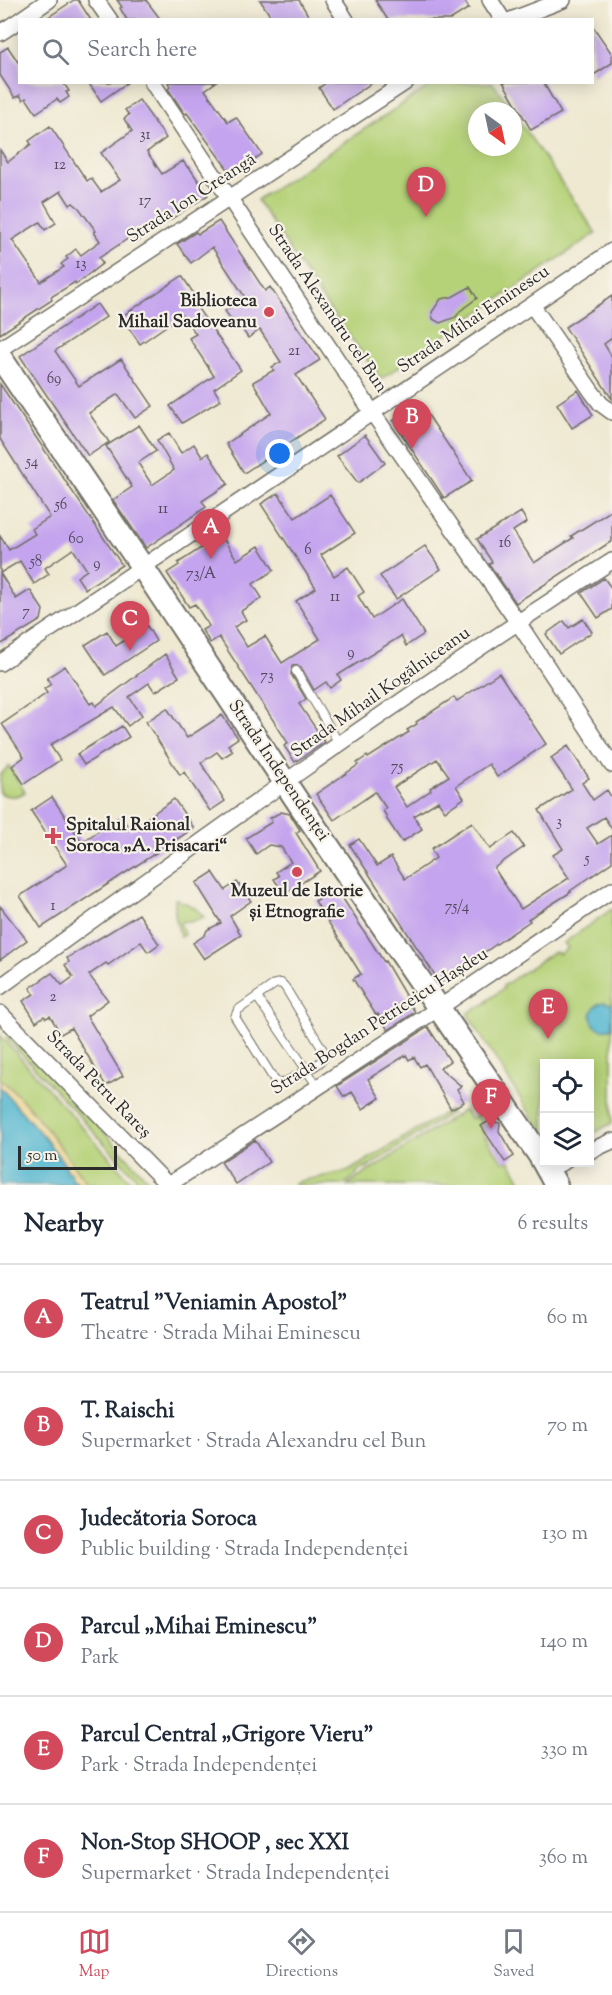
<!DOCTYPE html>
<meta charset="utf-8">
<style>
body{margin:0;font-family:"Sorts Mill Goudy",serif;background:#f2f2f3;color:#1f2937}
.controls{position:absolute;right:18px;bottom:18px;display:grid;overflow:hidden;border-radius:0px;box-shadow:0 3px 15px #0003}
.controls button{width:54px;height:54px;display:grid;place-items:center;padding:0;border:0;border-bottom:2px solid #e0e1e3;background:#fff;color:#1f2937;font:30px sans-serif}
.compass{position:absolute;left:468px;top:102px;width:54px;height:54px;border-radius:50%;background:#fff;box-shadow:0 3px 15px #0003;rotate:147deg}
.scale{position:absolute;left:18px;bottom:15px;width:99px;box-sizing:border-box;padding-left:6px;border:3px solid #2b2b2b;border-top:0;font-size:16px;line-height:21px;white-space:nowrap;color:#2b2b2b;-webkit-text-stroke:4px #f7f3e8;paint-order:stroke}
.you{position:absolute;left:280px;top:454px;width:21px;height:21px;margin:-15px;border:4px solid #fff;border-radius:50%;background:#1a73e8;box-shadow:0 0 0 9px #1a73e833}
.badge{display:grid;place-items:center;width:39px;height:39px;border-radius:50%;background:#d1495b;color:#fff;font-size:20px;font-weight:700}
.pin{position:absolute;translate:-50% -50px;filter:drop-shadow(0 2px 3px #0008)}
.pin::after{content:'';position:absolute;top:32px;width:21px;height:18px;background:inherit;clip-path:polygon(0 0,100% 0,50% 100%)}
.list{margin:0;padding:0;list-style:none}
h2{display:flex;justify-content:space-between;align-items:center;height:78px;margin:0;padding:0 24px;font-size:26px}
h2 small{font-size:20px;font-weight:400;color:#747a83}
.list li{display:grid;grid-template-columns:39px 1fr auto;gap:18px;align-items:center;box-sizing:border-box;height:108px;padding:0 24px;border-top:2px solid #e0e1e3}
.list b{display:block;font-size:22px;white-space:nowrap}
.list p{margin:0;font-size:20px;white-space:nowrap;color:#747a83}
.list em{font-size:20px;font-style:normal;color:#747a83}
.icon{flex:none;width:33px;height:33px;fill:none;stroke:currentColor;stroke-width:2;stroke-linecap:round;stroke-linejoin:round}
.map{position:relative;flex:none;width:612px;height:1185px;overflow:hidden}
.search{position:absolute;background:#fff;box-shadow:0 3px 15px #0003;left:18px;right:18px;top:18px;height:66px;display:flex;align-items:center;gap:15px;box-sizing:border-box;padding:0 21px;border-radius:0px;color:#747a83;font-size:22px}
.sheet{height:726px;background:#fff}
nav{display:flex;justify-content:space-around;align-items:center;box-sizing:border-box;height:84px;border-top:2px solid #e0e1e3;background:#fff;font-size:16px;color:#747a83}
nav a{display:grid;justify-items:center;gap:3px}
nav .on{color:#d1495b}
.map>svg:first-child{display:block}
</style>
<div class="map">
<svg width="612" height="1185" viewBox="0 0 612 1185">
<rect width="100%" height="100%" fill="#f7f3e8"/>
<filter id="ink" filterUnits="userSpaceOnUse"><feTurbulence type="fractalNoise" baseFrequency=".0167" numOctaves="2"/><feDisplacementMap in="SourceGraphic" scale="12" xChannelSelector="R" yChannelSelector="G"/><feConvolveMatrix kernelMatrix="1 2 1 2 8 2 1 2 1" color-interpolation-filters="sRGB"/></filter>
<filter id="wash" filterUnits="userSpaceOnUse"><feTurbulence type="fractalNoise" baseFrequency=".008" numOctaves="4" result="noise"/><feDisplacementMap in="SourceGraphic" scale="24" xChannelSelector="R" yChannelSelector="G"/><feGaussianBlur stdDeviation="1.35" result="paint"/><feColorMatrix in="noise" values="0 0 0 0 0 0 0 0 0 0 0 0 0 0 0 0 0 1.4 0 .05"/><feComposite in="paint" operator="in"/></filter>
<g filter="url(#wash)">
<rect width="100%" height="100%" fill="#efe9d2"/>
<path fill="#b5d278" stroke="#707e52" stroke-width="1.5" d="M434,83H493L513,111H477V147H513V112L596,233L381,379L320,296L257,200Z
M9,766L25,792C17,797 9,798 0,793V775Z
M175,899H178L181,902L186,903L195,908L204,917L190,922L183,921L180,924L185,935L180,937L175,914Z
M612,909V1123L590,1135V1064H544V1136L468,1015V1013L488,1002L487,1001L504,988L503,986L552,953L557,952L559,954L568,948L564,943Z
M4,1024L150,1182L143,1185L7,1038L8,1034L1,1027Z
M0,1035L134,1185H88C60,1149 35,1108 0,1079Z
M449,1110L451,1113L366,1168L365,1167L356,1173L357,1175L343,1185H294L296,1182L349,1171Z
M464,1110L471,1119L477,1115L482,1124L480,1125L485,1133L483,1134L503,1162L510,1161L523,1185H347Z"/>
<path fill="#eeda9e" stroke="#8c8264" stroke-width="1.5" d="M0,1079C36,1108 60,1149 88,1185H79L65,1171L66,1166L43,1136L0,1087Z"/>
<path fill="#51b6d0" stroke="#3e707e" stroke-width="1.5" d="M604,1002L612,1004V1028C591,1036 582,1008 604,1002Z
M0,1087L43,1136L66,1166V1171L71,1173L72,1179L79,1185H0Z"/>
<g id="blocks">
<path fill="#c4a4ee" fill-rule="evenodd" d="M74,0H78L91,20H44Z
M117,0H146L161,20H127L120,8L122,7Z
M260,0H299L311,20H273Z
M375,0H464L469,8L450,20H388Z
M592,25L612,54V63L592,76Z
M8,47L20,65V82H63L69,91L66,92L69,97L60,103L57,99L36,113L26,98L23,100L20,95L15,98L0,75V52Z
M88,82H128L101,101Z
M168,82H216L205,90L228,122L236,117L262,154L232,175L187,113L185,114L168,89L170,87Z
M327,82H373L333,109L319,88Z
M503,82H543L561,113L531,130Z
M139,100L166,138L147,152L162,174L183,161L188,168L189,167L208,195L136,242L132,236L99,258L103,263L76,284L75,282L51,297L52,300L0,334V150L8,162L31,144L29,141L50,126L87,181L91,178L101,192L120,180L101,153L132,131L124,119L129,115L125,110ZM61,191L70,205L73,203L79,208L96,231L94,232L100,241L81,255L76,249L66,257L68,259L61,264L64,267L41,282L12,240L40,222L45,230L56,223L44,202Z
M219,221L265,291L270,287L320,360L296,375L325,419L244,473L226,444L271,413L253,382L274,370L272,367L281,362L260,330L248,338L236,320L233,322L225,311L245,297L212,247L191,263L177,244L196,232L198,234Z
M182,276L200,303L196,306L241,370L214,389L221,400L182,423L170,406L214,376L189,338L196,334L182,315L140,344L121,317Z
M470,287L477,298L460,311L456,317L440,323L433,319L432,312L441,299L452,297Z
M612,296V338L604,344L612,357V399L565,327Z
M97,304L106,317L55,351L79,386L121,359L153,406L135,418L118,394L89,413L109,442L88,456L20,356Z
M0,384L122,565L85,589L77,577L87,570L73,549L45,568L49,574L34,584L20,561L0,573L16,599L30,590L43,610L41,620L0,645V536L9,550L35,534L32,529L50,517L0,439Z
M578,390L593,415L572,428L557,404Z
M420,403L472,481L444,498L393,421Z
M139,425L156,451L138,463L152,485L174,470L157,440L169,433L181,453L194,444L202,457L208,453L228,484L202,501L206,507L146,548L113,500L132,487L106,446Z
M365,435L385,463L358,483L337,456Z
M278,493L295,518L330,495L355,533L321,555L334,576L348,567L364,592L358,596L372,619L402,599L424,634L406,646L401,636L338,675L341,680L330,688L326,682L314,690L301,667L297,665L292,666L291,674L306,699L299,704L325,742L295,762L284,746L288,743L219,637L210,643L202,630L209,626L195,604L189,607L167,573L179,565L178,563L221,535L237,560L259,546L274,570L253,584L262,598L241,611L246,620L234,627L247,647L265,636L282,663L320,639L296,601L316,588L261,504Z
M612,510V541L516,603L489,564L492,562L477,539L521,512L527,522L513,531L534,563L573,538L571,536Z
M425,546L441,569L396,599L380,576Z
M604,578L612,589V609L598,618L581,593Z
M583,619L592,632L559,654L546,634L564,621L569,628Z
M147,626L156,641L105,675L85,645L107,631L116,646Z
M165,654L179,677L155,692L149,683L129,697L142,715L128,726L114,707L50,745L60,760L24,784L12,766L24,757L2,724L47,693L44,689L51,684L47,678L65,666L90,704L94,702L96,706Z
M499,673L546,744L497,777L489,764L456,786L464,798L445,811L438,801L414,816L422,829L402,842L386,818L387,817L383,811L386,808L375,792L334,820L316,794L358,765L357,763L367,756L368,758L409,732L407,730L417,724L416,722L454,697L457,701ZM437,759L449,776L430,788L431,790L407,807L394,787Z
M167,708L187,738L222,715L238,738L228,745L233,751L222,758L217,752L201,763L225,801L210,811L184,772L180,775L146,722Z
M122,726L129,737L84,765L77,754Z
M568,746L589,778L582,783L593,800L607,790L612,798V829L604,817L587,828L598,844L612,835V862L570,891L571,892L528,919L530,921L440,983L350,845L359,839L377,866L391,857L405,879L436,858L431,849L472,822L490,849L514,833L524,847L494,868L521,909L569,878L553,855L563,849L539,810L572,789L551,758Z
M52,797L82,842L121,816L130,830L174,799L194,828L41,928L20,896L67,865L31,811Z
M281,812L290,814L300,830L296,833L320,871L289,891L285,887L281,890L274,879L279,876L276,872L291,862L281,847L269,845L256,854L246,838L272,822L270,818Z
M213,872L225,890L237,882L251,901L230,916L241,935L204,959L193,943L205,935L207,930L221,923L196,883Z
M336,888L384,962L385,961L415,1012L388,1030L378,1014L376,1015L353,979L361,974L315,901Z
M0,906L27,940L0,960Z
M139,914L159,944L148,952L141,942L108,965L106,963L89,975L108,1000L87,1016L123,1076L106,1086L71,1028L61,1034L50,1016L46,1018L44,1016L36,1022L23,1001L34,994L30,988L52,973L62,985L73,977L65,965L69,962L67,958Z
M428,1027L450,1061L440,1068L461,1086L457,1089L464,1102L451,1109L425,1064L420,1067L414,1057L409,1060L406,1055L368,1079L380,1098L363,1109L352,1092L344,1097L337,1086Z
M489,1121L500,1123L499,1131L514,1156L505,1162L481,1126Z
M255,1140L269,1162L236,1184L221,1162Z"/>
</g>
</g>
<g filter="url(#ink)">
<use href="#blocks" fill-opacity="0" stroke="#706e65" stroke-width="1.5"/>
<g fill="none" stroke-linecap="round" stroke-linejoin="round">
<defs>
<path id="service" d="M296,671L340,745
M281,983L285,987L323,1050C324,1053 325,1056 323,1059C318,1067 290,1079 281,1084L275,1081L235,1017L238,1010L275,984Z
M257,997L318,1087"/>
<path id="minor" d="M96,0L110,20
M333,0L346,20
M490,0L503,20
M20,20L49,0
M511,20L563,0
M0,33L20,20
M152,82L372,412L517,621L612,765
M532,305L592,392L601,404L612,412
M0,349L406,82
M0,663L612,251
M0,987C201,841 403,695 612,561
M0,1013L168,1185
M590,1151L612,1141
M548,1169L564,1162
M168,1185L439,1008L612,890"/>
<path id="secondary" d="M0,357L143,568L300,805L540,1156L556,1185"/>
</defs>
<use href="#service" stroke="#706e65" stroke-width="10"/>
<use href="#minor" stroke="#706e65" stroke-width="18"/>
<use href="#secondary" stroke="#706e65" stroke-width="26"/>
<use href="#service" stroke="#fff" stroke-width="8"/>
<use href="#minor" stroke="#fff" stroke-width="15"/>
<use href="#secondary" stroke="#fff" stroke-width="22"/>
</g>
</g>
<g fill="#d1495b" stroke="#f7f3e8" stroke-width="2">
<circle cx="269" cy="312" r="6"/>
<path d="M50 827h6v6h6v6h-6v6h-6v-6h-6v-6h6z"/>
<circle cx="297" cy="872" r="6"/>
</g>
<g text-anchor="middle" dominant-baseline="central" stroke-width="4.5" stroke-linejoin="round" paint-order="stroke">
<g font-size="15" fill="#51495c">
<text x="145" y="135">31</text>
<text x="60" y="165">12</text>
<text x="145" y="201">17</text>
<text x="81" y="264">13</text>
<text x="294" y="351">21</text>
<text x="54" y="379">69</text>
<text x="32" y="462">54</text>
<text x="61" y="505">56</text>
<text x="163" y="509">11</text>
<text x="76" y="539">60</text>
<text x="505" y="543">16</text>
<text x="308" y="550">6</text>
<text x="36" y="562">58</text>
<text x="97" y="564">9</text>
<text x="201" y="574">73/A</text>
<text x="335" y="597">11</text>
<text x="26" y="612">7</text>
<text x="351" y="653">9</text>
<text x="267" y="676">73</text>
<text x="397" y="767">75</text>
<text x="559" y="822">3</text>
<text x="587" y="859">5</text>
<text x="53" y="906">1</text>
<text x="457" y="907">75/4</text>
<text x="53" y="997">2</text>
</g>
<g font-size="18" fill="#2b2b2b" stroke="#f7f3e8">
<text transform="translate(192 199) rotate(-33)">Strada Ion Creangă</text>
<text transform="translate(327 309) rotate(56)">Strada Alexandru cel Bun</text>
<text transform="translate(474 320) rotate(-34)">Strada Mihai Eminescu</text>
<text transform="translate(381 693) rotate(-35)">Strada Mihail Kogălniceanu</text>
<text transform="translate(278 771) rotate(56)">Strada Independenței</text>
<text transform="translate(380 1022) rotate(-33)">Strada Bogdan Petriceicu Hașdeu</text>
<text transform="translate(98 1085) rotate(46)">Strada Petru Rareș</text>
</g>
<g font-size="18" font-weight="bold" fill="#2b2b2b" stroke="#f7f3e8" text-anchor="end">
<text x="257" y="302">Biblioteca<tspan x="257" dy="21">Mihail Sadoveanu</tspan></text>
<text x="66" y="826" text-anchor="start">Spitalul Raional<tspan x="66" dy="21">Soroca „A. Prisacari“</tspan></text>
<text x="297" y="892" text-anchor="middle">Muzeul de Istorie<tspan x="297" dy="21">și Etnografie</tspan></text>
</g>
</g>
</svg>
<div class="controls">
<button><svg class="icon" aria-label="locate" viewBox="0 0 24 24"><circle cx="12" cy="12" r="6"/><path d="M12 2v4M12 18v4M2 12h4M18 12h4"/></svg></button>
<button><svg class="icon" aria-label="layers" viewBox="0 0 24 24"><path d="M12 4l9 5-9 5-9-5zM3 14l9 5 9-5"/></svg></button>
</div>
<svg class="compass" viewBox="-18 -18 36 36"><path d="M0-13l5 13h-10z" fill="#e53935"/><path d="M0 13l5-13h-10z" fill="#747a83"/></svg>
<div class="scale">50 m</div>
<div class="you"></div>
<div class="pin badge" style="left:211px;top:559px">A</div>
<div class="pin badge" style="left:412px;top:449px">B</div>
<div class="pin badge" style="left:130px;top:651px">C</div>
<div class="pin badge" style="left:426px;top:217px">D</div>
<div class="pin badge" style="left:548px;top:1039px">E</div>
<div class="pin badge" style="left:491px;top:1129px">F</div>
<div class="search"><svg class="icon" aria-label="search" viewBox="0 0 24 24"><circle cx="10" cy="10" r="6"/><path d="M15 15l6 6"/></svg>Search here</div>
</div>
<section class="sheet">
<h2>Nearby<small>6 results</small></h2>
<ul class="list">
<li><span class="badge">A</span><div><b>Teatrul &quot;Veniamin Apostol&quot;</b><p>Theatre · Strada Mihai Eminescu</p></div><em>60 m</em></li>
<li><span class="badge">B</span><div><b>T. Raischi</b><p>Supermarket · Strada Alexandru cel Bun</p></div><em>70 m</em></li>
<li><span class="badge">C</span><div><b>Judecătoria Soroca</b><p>Public building · Strada Independenței</p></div><em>130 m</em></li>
<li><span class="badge">D</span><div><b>Parcul „Mihai Eminescu”</b><p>Park</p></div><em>140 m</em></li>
<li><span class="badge">E</span><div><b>Parcul Central „Grigore Vieru”</b><p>Park · Strada Independenței</p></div><em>330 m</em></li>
<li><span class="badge">F</span><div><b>Non-Stop SHOOP , sec XXI</b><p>Supermarket · Strada Independenței</p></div><em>360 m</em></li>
</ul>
</section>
<nav>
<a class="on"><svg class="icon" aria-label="map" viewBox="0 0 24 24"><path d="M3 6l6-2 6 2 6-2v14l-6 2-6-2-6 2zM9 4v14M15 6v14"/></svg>Map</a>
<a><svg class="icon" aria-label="directions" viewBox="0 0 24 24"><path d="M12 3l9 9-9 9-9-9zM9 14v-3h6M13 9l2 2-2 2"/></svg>Directions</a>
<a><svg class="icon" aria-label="saved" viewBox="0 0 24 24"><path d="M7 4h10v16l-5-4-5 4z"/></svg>Saved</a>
</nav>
